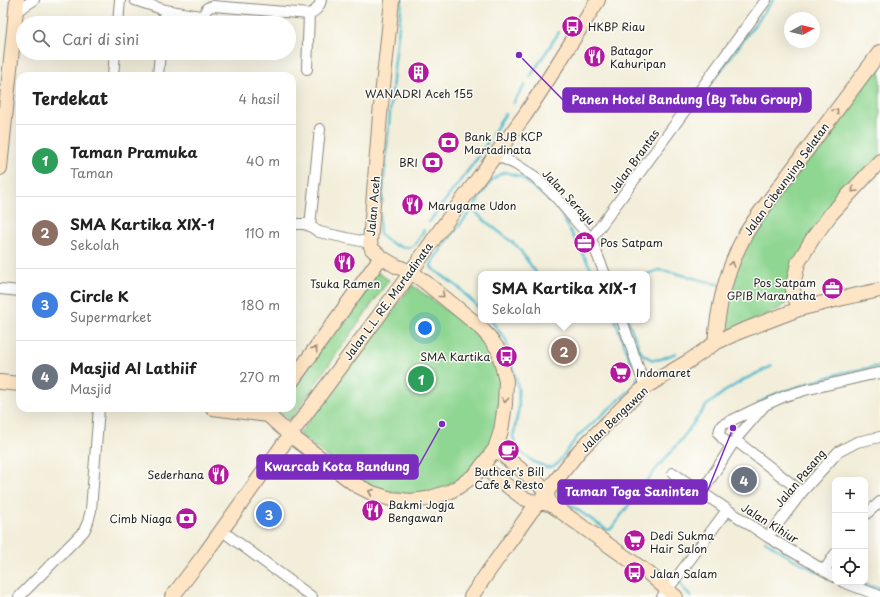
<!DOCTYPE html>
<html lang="id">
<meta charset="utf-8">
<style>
body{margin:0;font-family:"Playpen Sans",sans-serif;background:#f6f6f6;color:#222}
.controls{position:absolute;right:12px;bottom:12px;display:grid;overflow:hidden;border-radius:8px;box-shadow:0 4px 16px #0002}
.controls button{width:36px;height:36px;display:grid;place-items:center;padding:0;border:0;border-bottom:1px solid #e0e0e0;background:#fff;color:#222;font:20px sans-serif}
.compass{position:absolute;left:784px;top:12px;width:36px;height:36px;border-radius:50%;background:#fff;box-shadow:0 4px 16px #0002;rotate:82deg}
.you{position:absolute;left:425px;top:328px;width:14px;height:14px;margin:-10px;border:3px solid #fff;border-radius:50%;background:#1a73e8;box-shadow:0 0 0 6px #1a73e833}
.badge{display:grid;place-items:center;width:26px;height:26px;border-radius:50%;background:#d93025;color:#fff;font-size:13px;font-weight:700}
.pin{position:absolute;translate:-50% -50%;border:2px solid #fff;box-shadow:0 1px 4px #0006}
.popup{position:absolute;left:478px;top:271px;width:172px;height:52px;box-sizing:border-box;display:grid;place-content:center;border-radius:8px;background:#fff;filter:drop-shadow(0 1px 3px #0005);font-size:13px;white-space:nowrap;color:#767676}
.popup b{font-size:15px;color:#222}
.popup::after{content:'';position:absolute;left:50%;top:100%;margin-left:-8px;border:8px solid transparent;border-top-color:#fff}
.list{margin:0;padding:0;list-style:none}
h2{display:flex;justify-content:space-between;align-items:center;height:52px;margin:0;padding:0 16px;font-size:17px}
h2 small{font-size:13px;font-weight:400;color:#767676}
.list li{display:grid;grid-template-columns:26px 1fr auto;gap:12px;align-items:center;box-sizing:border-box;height:72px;padding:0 16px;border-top:1px solid #e0e0e0}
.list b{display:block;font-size:15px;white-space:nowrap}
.list p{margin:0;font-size:13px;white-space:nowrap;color:#767676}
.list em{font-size:13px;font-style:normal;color:#767676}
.icon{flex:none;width:22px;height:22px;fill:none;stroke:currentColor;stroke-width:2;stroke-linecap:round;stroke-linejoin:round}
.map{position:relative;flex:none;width:880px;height:597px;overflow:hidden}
.search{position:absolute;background:#fff;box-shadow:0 4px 16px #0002;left:16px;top:16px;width:280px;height:44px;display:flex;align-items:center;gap:10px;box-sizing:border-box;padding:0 14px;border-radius:22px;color:#767676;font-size:15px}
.panel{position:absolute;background:#fff;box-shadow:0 4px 16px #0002;left:16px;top:72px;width:280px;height:340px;border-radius:12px}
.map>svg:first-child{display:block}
</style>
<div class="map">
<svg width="880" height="597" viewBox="0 0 880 597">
<rect width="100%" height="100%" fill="#fdfcf7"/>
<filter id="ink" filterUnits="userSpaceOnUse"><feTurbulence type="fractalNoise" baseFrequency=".025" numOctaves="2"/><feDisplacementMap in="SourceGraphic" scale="8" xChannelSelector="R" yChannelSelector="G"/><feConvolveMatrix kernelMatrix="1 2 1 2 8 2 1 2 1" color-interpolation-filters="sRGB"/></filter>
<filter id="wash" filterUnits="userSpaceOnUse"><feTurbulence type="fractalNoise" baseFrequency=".012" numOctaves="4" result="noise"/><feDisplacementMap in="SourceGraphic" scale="16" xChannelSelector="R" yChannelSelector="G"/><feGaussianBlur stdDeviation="0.9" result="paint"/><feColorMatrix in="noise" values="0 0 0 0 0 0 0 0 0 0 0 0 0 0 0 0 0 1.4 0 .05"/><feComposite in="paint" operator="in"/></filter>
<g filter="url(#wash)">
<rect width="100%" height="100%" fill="#f3eeda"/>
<path fill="#8ed691" stroke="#557956" d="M880,58V158L832,207L788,302L775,311L723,333L728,284L748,237Z
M376,271L389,280L290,420L277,410L278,408H292V389Z
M412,285L475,331L501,367L495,453L477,470L444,487L413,496L380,490L343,470L299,434Z"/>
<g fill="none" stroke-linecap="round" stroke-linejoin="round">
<path stroke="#51bbce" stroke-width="2.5" d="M530,77L559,32
M713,81L773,0
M513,103L525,85
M492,135L505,114
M382,203L394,69L402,0
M472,209L484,220L517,246L537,274
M380,215C380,221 378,229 381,235C386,242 404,251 413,246C418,243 421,235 424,230
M429,222L482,152L489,139
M647,274L659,270L671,272L720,285
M481,310L458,287L432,268L431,265L434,259L472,209L492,180L500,174L505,172L521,177L557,207L594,274
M795,318L806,314
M491,320L506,340L518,387L519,407L513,437L516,445L522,453L534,462L546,467H552L557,464L578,436L635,386L637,383V378
M615,320L632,365
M628,320L641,353L647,357L653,360L661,359L676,353
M758,403L775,394L841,373L880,366
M557,488L560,498L607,530L611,529L648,479L681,440L706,406L724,392L743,380L772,366
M723,522L727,520L732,519L740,524
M765,541L788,556L821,574
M682,577L680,582L684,589L691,597
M863,585L880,588"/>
</g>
</g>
<g filter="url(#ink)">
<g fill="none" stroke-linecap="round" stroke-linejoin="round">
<defs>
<path id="street" d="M135,0L165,10L200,16C206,15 205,12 207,8L213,6L309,14C316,11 319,8 321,0
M15,12L34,0
M118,23L120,0
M163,23L165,10
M307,69L309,14
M113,76L115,53
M158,76L160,53
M320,129L310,226L319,232L370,243
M496,155L515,164L534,176L554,195L591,239L605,274
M292,224H304L310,226
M591,239L766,0
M0,289L20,291
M622,320L645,387
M735,440L802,492
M731,446L723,439L719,434L720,429L722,425L762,406
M673,473L768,537L835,577
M702,492L735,440L765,405L785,396L805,390L869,375L880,373
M865,515L880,502
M221,530L312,597
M768,537L802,492L838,452L857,442L880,437
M824,571L835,554
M843,582L880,596
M19,597L84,531L88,522L91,510L99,408
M662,597L727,510"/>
<path id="secondary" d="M0,168L17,0
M799,309L793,291L794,281L798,263L813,238L831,214L880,161
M715,343C718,306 727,268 745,235C749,228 754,221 759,214L880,52
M292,381L381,257
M0,382L20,384
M213,408L268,415
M268,415L290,435L356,485L372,493L391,499L411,501L427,499L449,492L458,487L475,475L495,449L501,431L505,404L506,381L498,349L489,337L479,326L425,282L411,272L396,266L381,257L372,249L370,243L380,115L392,0
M495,449L539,484L546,493L549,501
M483,467L523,498L531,501L550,504L556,508L648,573L676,597
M172,597L204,555L290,435L401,286L438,233L525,115L542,89L598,0
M471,597L488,572L530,513L580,450L621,409L645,387L689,361L715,343L739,332L799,309L843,298L880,290"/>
</defs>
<use href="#street" stroke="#88857b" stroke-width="12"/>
<use href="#secondary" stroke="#88857b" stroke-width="16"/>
<use href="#street" stroke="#fff" stroke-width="10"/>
<use href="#secondary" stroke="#fee5c5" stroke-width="14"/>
</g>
<defs><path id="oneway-chevron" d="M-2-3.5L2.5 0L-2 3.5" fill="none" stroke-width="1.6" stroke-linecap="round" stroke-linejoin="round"/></defs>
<g stroke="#988b79">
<use href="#oneway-chevron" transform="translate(836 111) rotate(-53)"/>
<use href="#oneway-chevron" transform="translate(854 190) rotate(133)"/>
<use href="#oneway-chevron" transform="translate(732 264) rotate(-70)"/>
<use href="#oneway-chevron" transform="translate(442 295) rotate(39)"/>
<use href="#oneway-chevron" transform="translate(315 349) rotate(-55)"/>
<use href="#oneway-chevron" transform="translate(505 400) rotate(94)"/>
<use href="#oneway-chevron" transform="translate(371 492) rotate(-157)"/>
</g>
</g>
<defs>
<symbol id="bus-disc" viewBox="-11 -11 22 22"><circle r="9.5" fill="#b5179e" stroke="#fdfcf7"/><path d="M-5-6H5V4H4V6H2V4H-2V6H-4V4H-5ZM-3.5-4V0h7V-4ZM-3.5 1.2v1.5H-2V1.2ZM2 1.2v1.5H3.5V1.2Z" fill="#fff"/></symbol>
<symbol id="restaurant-disc" viewBox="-11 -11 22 22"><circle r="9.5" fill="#b5179e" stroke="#fdfcf7"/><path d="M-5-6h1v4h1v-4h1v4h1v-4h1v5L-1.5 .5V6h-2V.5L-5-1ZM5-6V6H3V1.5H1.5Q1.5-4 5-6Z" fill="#fff"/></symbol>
<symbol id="building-disc" viewBox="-11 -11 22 22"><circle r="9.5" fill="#b5179e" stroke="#fdfcf7"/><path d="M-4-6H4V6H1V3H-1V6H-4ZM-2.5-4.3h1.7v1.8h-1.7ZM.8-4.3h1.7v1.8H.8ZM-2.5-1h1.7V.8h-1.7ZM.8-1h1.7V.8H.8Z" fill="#fff"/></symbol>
<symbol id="bank-disc" viewBox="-11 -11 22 22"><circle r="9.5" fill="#b5179e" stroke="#fdfcf7"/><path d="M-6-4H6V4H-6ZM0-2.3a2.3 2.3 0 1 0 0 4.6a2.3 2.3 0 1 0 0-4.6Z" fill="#fff"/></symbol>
<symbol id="office-disc" viewBox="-11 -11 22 22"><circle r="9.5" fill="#b5179e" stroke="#fdfcf7"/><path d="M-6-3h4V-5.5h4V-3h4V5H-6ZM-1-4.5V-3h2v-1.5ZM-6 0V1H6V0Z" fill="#fff"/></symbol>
<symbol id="supermarket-disc" viewBox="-11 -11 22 22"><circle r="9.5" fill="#b5179e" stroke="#fdfcf7"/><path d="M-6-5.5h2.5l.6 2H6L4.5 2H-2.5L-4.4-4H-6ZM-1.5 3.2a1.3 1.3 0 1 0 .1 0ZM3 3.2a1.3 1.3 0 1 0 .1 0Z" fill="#fff"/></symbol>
<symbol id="cafe-disc" viewBox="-11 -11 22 22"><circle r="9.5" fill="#b5179e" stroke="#fdfcf7"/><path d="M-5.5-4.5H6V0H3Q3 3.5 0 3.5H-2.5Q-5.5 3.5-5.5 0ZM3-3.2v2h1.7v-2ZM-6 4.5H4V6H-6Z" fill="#fff"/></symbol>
</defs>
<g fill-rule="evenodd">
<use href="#bus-disc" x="560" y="14" width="25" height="25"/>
<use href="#restaurant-disc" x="582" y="44" width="25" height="25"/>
<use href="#building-disc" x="406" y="60" width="25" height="25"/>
<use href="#bank-disc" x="436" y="130" width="25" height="25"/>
<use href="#bank-disc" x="420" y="150" width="25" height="25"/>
<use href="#restaurant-disc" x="400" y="192" width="25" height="25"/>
<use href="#office-disc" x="572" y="230" width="25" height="25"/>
<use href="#restaurant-disc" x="332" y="250" width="25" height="25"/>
<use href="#office-disc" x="820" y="276" width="25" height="25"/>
<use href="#bus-disc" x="494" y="344" width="25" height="25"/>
<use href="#supermarket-disc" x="608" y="360" width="25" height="25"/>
<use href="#cafe-disc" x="496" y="438" width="25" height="25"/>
<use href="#restaurant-disc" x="206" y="462" width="25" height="25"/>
<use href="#restaurant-disc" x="360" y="498" width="25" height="25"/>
<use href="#bank-disc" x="174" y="506" width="25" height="25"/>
<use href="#supermarket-disc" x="622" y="528" width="25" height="25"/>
<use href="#bus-disc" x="622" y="560" width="25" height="25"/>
</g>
<g text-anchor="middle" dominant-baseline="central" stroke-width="3" stroke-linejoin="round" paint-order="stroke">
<g font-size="11" fill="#1c1c1c" stroke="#fdfcf7" text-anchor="start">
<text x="588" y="26">HKBP Riau</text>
<text x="610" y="50">Batagor<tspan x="610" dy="13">Kahuripan</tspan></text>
<text x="419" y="93" text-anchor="middle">WANADRI Aceh 155</text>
<text x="464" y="136">Bank BJB KCP<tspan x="464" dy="13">Martadinata</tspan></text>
<text x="418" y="162" text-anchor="end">BRI</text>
<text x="428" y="205">Marugame Udon</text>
<text x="600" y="242">Pos Satpam</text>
<text x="816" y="282" text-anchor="end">Pos Satpam<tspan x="816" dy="13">GPIB Maranatha</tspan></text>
<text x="345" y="283" text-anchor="middle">Tsuka Ramen</text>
<text x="490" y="356" text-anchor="end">SMA Kartika</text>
<text x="636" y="372">Indomaret</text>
<text x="509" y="471" text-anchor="middle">Buthcer's Bill<tspan x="509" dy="13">Cafe &amp; Resto</tspan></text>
<text x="204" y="474" text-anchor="end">Sederhana</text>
<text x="388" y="504">Bakmi Jogja<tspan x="388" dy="13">Bengawan</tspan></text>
<text x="172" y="518" text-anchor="end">Cimb Niaga</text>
<text x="650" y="535">Dedi Sukma<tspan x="650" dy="13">Hair Salon</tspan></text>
<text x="650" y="573">Jalan Salam</text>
</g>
<g font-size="11" fill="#1c1c1c" stroke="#fdfcf7">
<text transform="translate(634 161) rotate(-54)">Jalan Brantas</text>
<text transform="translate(786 179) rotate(-54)">Jalan Cibeunying Selatan</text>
<text transform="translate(569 197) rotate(47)">Jalan Serayu</text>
<text transform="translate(373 206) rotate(-85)">Jalan Aceh</text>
<text transform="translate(388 301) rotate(-54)">Jalan L.L. RE. Martadinata</text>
<text transform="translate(614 419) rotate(-44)">Jalan Bengawan</text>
<text transform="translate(800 478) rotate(-50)">Jalan Pasang</text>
<text transform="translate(770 523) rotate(32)">Jalan Kihiur</text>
</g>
</g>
<path fill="none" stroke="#7b2cbf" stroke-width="1.5" d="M519 55L563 100M442 424L418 467M733 428L707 492"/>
<g fill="#7b2cbf" stroke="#fdfcf7" stroke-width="1.5">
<circle cx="519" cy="55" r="4"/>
<circle cx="442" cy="424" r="4"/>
<circle cx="733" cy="428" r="4"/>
</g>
<g fill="#7b2cbf" stroke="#7b2cbf" stroke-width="1.5">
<rect x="563" y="88" width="248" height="24" rx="4"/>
<rect x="257" y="455" width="161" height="24" rx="4"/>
<rect x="558" y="480" width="149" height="24" rx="4"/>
</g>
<g font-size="12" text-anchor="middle" font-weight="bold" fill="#fff">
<text x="687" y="104">Panen Hotel Bandung (By Tebu Group)</text>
<text x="337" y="471">Kwarcab Kota Bandung</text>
<text x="632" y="496">Taman Toga Saninten</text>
</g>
</svg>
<div class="controls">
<button>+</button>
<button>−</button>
<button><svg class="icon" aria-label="locate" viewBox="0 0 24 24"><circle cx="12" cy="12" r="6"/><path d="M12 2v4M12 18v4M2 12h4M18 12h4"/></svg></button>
</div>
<svg class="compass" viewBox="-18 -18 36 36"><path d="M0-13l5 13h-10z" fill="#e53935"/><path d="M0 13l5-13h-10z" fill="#767676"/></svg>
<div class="you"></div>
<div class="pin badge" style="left:421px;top:379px;background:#2e9e5b">1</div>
<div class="pin badge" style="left:564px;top:351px;background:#8d6e63">2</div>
<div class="popup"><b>SMA Kartika XIX-1</b>Sekolah</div>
<div class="pin badge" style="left:269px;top:514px;background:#3f7fe0">3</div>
<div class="pin badge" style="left:744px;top:480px;background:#6b7280">4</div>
<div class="search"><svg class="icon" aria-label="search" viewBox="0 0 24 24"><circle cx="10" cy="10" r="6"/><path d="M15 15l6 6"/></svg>Cari di sini</div>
<section class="panel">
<h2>Terdekat<small>4 hasil</small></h2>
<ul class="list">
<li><span class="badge" style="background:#2e9e5b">1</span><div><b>Taman Pramuka</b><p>Taman</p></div><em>40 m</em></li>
<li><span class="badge" style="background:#8d6e63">2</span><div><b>SMA Kartika XIX-1</b><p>Sekolah</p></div><em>110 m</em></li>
<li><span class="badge" style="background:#3f7fe0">3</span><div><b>Circle K</b><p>Supermarket</p></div><em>180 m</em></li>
<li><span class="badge" style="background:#6b7280">4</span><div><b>Masjid Al Lathiif</b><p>Masjid</p></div><em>270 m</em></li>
</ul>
</section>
</div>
